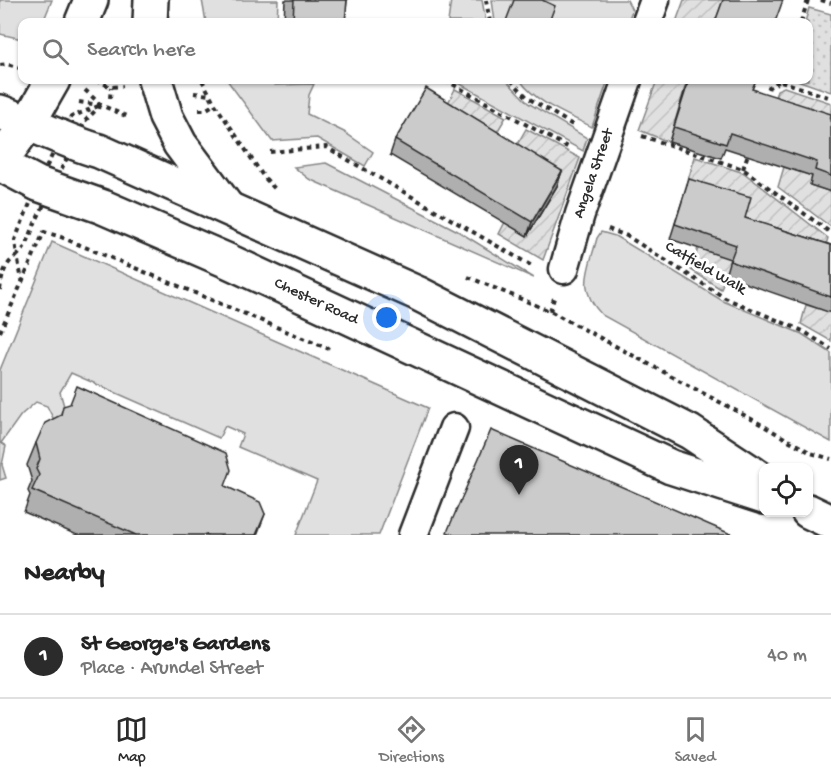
<!DOCTYPE html>
<meta charset="utf-8">
<style>
body{margin:0;font-family:"Gochi Hand",sans-serif;background:#f6f6f6;color:#222}
.controls{position:absolute;right:18px;bottom:18px;display:grid;overflow:hidden;border-radius:12px;box-shadow:0 2px 4px #0004}
.controls button{width:54px;height:54px;display:grid;place-items:center;padding:0;border:0;border-bottom:2px solid #e0e0e0;background:#fff;color:#222;font:30px sans-serif}
.you{position:absolute;left:387px;top:318px;width:21px;height:21px;margin:-15px;border:4px solid #fff;border-radius:50%;background:#1a73e8;box-shadow:0 0 0 9px #1a73e833}
.badge{display:grid;place-items:center;width:39px;height:39px;border-radius:50%;background:#2b2b2b;color:#fff;font-size:20px;font-weight:700}
.pin{position:absolute;translate:-50% -50px;filter:drop-shadow(0 2px 3px #0008)}
.pin::after{content:'';position:absolute;top:32px;width:21px;height:18px;background:inherit;clip-path:polygon(0 0,100% 0,50% 100%)}
.list{margin:0;padding:0;list-style:none}
h2{display:flex;justify-content:space-between;align-items:center;height:78px;margin:0;padding:0 24px;font-size:26px}
h2 small{font-size:20px;font-weight:400;color:#767676}
.list li{display:grid;grid-template-columns:39px 1fr auto;gap:18px;align-items:center;box-sizing:border-box;height:84px;padding:0 24px;border-top:2px solid #e0e0e0}
.list b{display:block;font-size:22px;white-space:nowrap}
.list p{margin:0;font-size:20px;white-space:nowrap;color:#767676}
.list em{font-size:20px;font-style:normal;color:#767676}
.icon{flex:none;width:33px;height:33px;fill:none;stroke:currentColor;stroke-width:2;stroke-linecap:round;stroke-linejoin:round}
.map{position:relative;flex:none;width:831px;height:535px;overflow:hidden}
.search{position:absolute;background:#fff;box-shadow:0 2px 4px #0004;left:18px;right:18px;top:18px;height:66px;display:flex;align-items:center;gap:15px;box-sizing:border-box;padding:0 21px;border-radius:12px;color:#767676;font-size:22px}
.sheet{height:162px;background:#fff}
nav{display:flex;justify-content:space-around;align-items:center;box-sizing:border-box;height:84px;border-top:2px solid #e0e0e0;background:#fff;font-size:16px;color:#767676}
nav a{display:grid;justify-items:center;gap:3px}
nav .on{color:#2b2b2b}
.map>svg:first-child{display:block}
</style>
<div class="map">
<svg width="831" height="535" viewBox="0 0 831 535">
<defs>
<pattern id="park-dots" width="8" height="8" patternUnits="userSpaceOnUse" patternTransform="scale(1.5)"><rect width="8" height="8" fill="#e0e0e0"/><path d="M2 2h.1M6 6h.1" fill="none" stroke="#c0c0c0" stroke-width="1.8" stroke-linecap="round"/></pattern>
<pattern id="garden-furrows" width="10" height="10" patternUnits="userSpaceOnUse" patternTransform="scale(1.5)"><rect width="10" height="10" fill="#e0e0e0"/><path d="M-1 1l2-2M0 10L10 0M9 11l2-2" fill="none" stroke="#c0c0c0"/></pattern>
</defs>
<rect width="100%" height="100%" fill="#fff"/>
<filter id="ink" filterUnits="userSpaceOnUse"><feTurbulence type="fractalNoise" baseFrequency=".0167" numOctaves="2"/><feDisplacementMap in="SourceGraphic" scale="12" xChannelSelector="R" yChannelSelector="G"/><feConvolveMatrix kernelMatrix="1 2 1 2 8 2 1 2 1" color-interpolation-filters="sRGB"/></filter>
<g filter="url(#ink)">
<path fill="#e0e0e0" stroke="#868686" stroke-width="1.5" d="M0,0H52L43,22H22V39L0,34Z
M202,0H278L277,22H206Z
M451,0H482L486,22H448Z
M492,0H627L632,10L628,22H495Z
M227,80H275V85L314,84L309,95L307,114L344,132L373,152L365,166L317,138L272,141Z
M453,80H506L528,103L587,138L583,151Z
M520,80H608L592,127C566,114 536,103 520,80Z
M326,163L456,230L534,278L309,179L294,167Z
M601,232L615,236L723,301L802,334L831,353V442L602,315C576,288 589,270 597,238Z
M52,242L428,408L379,535H296L317,481L238,447L243,434L225,426L219,438L71,373L60,392L64,406L56,424L47,406L36,402L21,415L1,443L6,446L2,465L6,478L0,480V370Z"/>
<path fill="url(#park-dots)" stroke="#868686" stroke-width="1.5" d="M809,8L831,14V92L797,80H808V22H805Z"/>
<path fill="url(#garden-furrows)" stroke="#868686" stroke-width="1.5" d="M684,0H723L715,22H676Z
M657,80H687L669,142L639,130Z
M784,87L831,103V138L771,112L777,90Z
M455,89L506,117L490,144L442,115Z
M526,129L580,158L543,260L499,234L505,222L527,236L557,186L510,157Z
M695,157L744,173L828,238L822,259L684,193Z
M784,167L812,176L810,185L831,192V227L778,187Z
M698,248L731,258L721,289L691,270Z
M806,305L831,312V341L801,324Z"/>
<g fill="none" stroke-linecap="round" stroke-linejoin="round">
<defs>
<g id="minor">
<path d="M647,22L655,0"/>
<path id="s1" d="M564,269L580,214L627,80"/>
<path d="M413,535L454,428"/>
</g>
<g id="trunk">
<path d="M82,22L91,0"/>
<path d="M150,22L151,0"/>
<path d="M155,80L166,117L180,144L227,207"/>
<path d="M0,112C33,124 64,141 99,151L417,293L690,432L764,481"/>
<path d="M0,162L29,122L53,80"/>
<path id="s2" d="M0,164L38,184L103,207L228,261L671,467L764,497"/>
<path d="M808,511L831,522"/>
</g>
</defs>
<use href="#minor" stroke="#2b2b2b" stroke-width="33"/>
<use href="#trunk" stroke="#2b2b2b" stroke-width="38"/>
<path stroke="#2b2b2b" stroke-width="4" stroke-dasharray="4.5 4.5" stroke-linecap="butt" d="M486,0L490,22
M821,0L831,3
M801,22L808,0
M0,65L7,64L20,68
M96,80L111,87L123,86
M202,80L215,104L263,176L276,190
M445,80L569,148
M511,80L528,98L576,127
M781,81L831,98
M85,90L101,105L128,117
M194,93L210,95
M110,98L111,87
M766,98L769,87L782,80
M79,102L99,105
M101,105L85,121L35,223L26,246L17,256L15,240L19,230L38,184L71,117Z
M199,110H205L215,104
M642,136L743,169L831,233
M270,152L326,147L532,266
M743,169L749,151
M608,229L627,236L725,298L803,331L831,349
M468,277L550,311L755,421L811,453L831,459
M0,290C2,276 4,264 17,256L22,280
M550,311L554,298
M0,332L44,232L61,237L329,349"/>
<use href="#minor" stroke="#fff" stroke-width="28"/>
<use href="#trunk" stroke="#fff" stroke-width="33"/>
</g>
<path fill="#afafaf" stroke="#2b2b2b" stroke-width="1.5" d="M285,0H347L345,22H284Z
M688,80H756L752,89L831,122V192L810,185L812,176L725,148L721,158L669,142Z
M395,140L562,171L557,186L527,236L390,155Z
M689,179L745,218L831,245V313L725,276L730,259L670,239Z
M36,443L225,486L265,514L257,535H77L24,512L30,495L28,491L32,481L27,465Z"/>
<path fill="#8e8e8e" stroke="#2b2b2b" stroke-width="1.5" d="M282,80H333V81Z
M562,171L557,186L527,236L532,222Z"/>
<path fill="#cbcbcb" stroke="#2b2b2b" stroke-width="1.5" d="M294,0H347L345,22H293Z
M514,0H542L555,6L549,22H510L506,21Z
M723,0H783L775,22H715Z
M689,80H756L752,89L831,114L830,121L831,122V176L815,170L817,162L730,133L726,144L674,127Z
M426,88L562,171L532,222L395,140Z
M689,179L751,197L745,218L831,245V297L730,261L736,245L675,224Z
M77,386L226,453L231,470L225,486L260,502L265,514L256,535H208L205,534L204,535H136L32,490L39,475L36,469L40,459L36,443L45,423L61,415L63,406L70,404Z
M491,430L733,535H454L447,532Z"/>
</g>
<g text-anchor="middle" dominant-baseline="central" stroke-width="6" stroke-linejoin="round" paint-order="stroke">
<g font-size="16" fill="#2b2b2b" stroke="#fff">
<text stroke="none"><textPath href="#s1" startOffset="100">Angela Street</textPath></text>
<text transform="translate(705 269) rotate(30)">Catfield Walk</text>
<text stroke="none"><textPath href="#s2" startOffset="345">Chester Road</textPath></text>
</g>
</g>
</svg>
<div class="controls">
<button><svg class="icon" aria-label="locate" viewBox="0 0 24 24"><circle cx="12" cy="12" r="6"/><path d="M12 2v4M12 18v4M2 12h4M18 12h4"/></svg></button>
</div>
<div class="you"></div>
<div class="pin badge" style="left:519px;top:495px">1</div>
<div class="search"><svg class="icon" aria-label="search" viewBox="0 0 24 24"><circle cx="10" cy="10" r="6"/><path d="M15 15l6 6"/></svg>Search here</div>
</div>
<section class="sheet">
<h2>Nearby<small></small></h2>
<ul class="list">
<li><span class="badge">1</span><div><b>St George's Gardens</b><p>Place · Arundel Street</p></div><em>40 m</em></li>
</ul>
</section>
<nav>
<a class="on"><svg class="icon" aria-label="map" viewBox="0 0 24 24"><path d="M3 6l6-2 6 2 6-2v14l-6 2-6-2-6 2zM9 4v14M15 6v14"/></svg>Map</a>
<a><svg class="icon" aria-label="directions" viewBox="0 0 24 24"><path d="M12 3l9 9-9 9-9-9zM9 14v-3h6M13 9l2 2-2 2"/></svg>Directions</a>
<a><svg class="icon" aria-label="saved" viewBox="0 0 24 24"><path d="M7 4h10v16l-5-4-5 4z"/></svg>Saved</a>
</nav>
